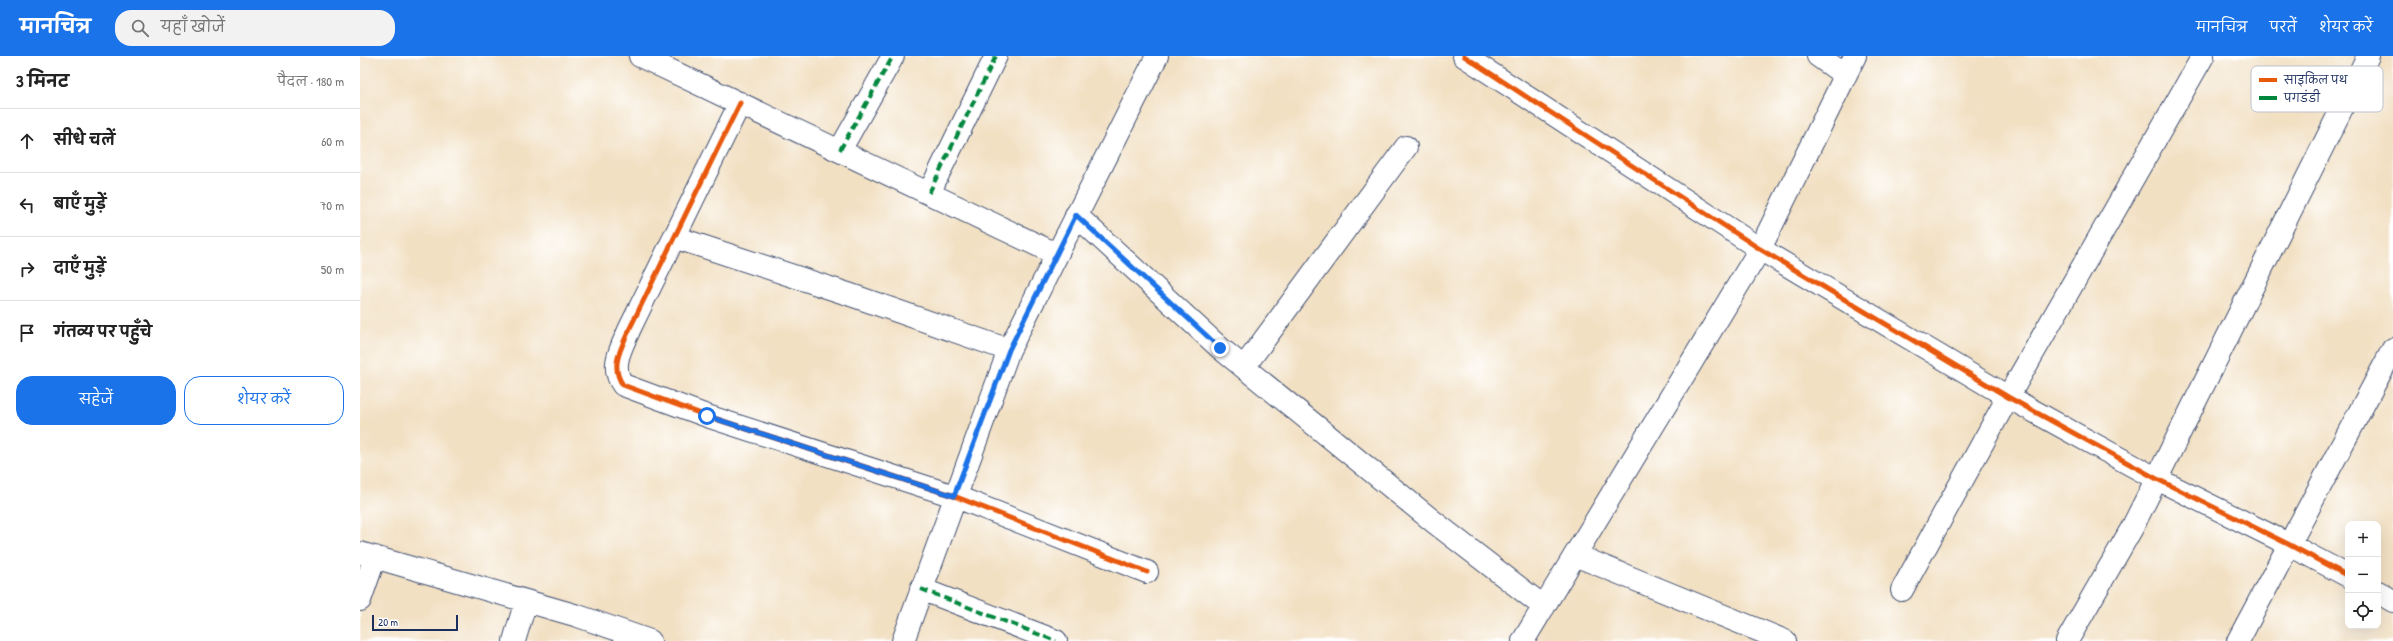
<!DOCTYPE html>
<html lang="hi">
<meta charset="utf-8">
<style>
body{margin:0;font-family:"Patrick Hand","Playpen Sans Deva",sans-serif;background:#f2f2f2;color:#222}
.controls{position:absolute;right:12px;bottom:12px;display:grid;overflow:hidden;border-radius:8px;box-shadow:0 4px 16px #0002}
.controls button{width:36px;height:36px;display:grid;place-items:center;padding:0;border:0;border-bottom:1px solid #e0e0e0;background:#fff;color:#222;font:20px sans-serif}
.scale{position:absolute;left:12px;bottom:10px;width:86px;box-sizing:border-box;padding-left:4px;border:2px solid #1b2f5e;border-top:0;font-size:11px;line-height:14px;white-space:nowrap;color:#1b2f5e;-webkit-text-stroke:3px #fff;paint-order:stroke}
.stop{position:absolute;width:12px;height:12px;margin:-9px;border:3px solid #1a73e8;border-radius:50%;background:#fff}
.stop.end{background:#1a73e8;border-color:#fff;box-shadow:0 1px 4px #0008}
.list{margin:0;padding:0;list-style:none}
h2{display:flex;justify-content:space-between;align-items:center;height:52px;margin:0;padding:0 16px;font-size:17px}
h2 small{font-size:13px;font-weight:400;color:#767676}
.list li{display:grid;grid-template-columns:26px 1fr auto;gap:12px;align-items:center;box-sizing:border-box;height:64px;padding:0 16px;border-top:1px solid #e0e0e0}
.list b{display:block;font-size:15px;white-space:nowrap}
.list em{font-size:13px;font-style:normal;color:#767676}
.actions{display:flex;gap:8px;padding:12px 16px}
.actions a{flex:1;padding:9px 0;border:1px solid #1a73e8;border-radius:16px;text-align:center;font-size:14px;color:#1a73e8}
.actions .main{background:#1a73e8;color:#fff}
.icon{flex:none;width:22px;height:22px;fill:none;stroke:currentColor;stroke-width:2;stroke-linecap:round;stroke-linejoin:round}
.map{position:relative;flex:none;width:2033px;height:585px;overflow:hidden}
header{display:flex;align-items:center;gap:24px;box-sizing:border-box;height:56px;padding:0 20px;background:#1a73e8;color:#fff}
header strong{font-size:19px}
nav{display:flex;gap:22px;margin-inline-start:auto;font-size:14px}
.search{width:280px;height:36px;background:#f2f2f2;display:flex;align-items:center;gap:10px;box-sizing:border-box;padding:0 14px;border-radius:16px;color:#767676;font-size:15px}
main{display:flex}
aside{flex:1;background:#fff}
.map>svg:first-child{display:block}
</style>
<header>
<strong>मानचित्र</strong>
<div class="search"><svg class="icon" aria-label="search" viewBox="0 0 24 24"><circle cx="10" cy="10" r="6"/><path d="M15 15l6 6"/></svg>यहाँ खोजें</div>
<nav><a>मानचित्र</a><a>परतें</a><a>शेयर करें</a></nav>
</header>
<main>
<aside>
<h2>3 मिनट<small>पैदल · 180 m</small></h2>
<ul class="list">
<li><svg class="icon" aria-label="ahead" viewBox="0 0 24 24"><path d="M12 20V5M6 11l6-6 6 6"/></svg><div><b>सीधे चलें</b></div><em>60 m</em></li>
<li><svg class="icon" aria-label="left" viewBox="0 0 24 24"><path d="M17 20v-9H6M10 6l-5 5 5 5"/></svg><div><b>बाएँ मुड़ें</b></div><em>70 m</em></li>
<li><svg class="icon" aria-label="right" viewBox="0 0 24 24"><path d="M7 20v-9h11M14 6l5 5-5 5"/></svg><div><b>दाएँ मुड़ें</b></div><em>50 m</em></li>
<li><svg class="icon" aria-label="arrive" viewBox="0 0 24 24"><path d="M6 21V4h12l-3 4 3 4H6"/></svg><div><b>गंतव्य पर पहुँचे</b></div></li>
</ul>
<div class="actions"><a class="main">सहेजें</a><a>शेयर करें</a></div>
</aside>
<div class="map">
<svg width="2033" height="585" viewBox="0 0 2033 585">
<rect width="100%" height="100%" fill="#fff"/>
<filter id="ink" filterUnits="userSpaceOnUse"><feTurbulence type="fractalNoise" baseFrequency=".025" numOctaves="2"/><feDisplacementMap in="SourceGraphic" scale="8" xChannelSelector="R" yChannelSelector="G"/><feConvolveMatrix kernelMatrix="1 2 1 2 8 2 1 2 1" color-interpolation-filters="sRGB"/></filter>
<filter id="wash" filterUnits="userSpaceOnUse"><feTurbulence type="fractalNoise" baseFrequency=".012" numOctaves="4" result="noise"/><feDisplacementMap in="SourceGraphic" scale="16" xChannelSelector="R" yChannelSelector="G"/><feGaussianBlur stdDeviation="0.9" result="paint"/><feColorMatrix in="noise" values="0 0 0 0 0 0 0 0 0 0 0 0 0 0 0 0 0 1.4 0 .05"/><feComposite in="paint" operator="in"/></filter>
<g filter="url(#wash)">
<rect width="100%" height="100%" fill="#f2e0c3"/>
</g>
<g filter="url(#ink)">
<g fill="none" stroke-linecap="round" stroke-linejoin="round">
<defs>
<path id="minor" d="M280,0L696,198
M1104,0L1400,193L1648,341L1797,423L1928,488L1988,520
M1458,0L1485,19
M380,47L270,272C262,291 249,310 263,329L347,360L594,440L787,516
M480,94L533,0
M569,137L636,0
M716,159L860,292L1074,466L1184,551
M314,181L491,239L649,294
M884,311L1046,91
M0,497L218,560L290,585
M1215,499L1425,585
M561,533L696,585
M1542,534L1648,341L1843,0
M2018,536L2033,545
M0,544L15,501
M154,585L166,545
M543,585L649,294L797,0
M1163,585L1400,193L1495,0
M1707,585L1772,472L2008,0
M1878,585L2033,293"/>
</defs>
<use href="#minor" stroke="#3b4a6d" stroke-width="24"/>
<use href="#minor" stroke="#fff" stroke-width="22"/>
<path stroke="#00873e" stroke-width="4" stroke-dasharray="8 4" stroke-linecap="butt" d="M480,94L533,0
M569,137L636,0
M561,533L696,585"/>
<defs>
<path id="cycleway" d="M1104,0L1400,193L1648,341L1797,423L1928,488L1988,520
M380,47L270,272C262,291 249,310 263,329L347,360L594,440L787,516"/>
</defs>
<use href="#cycleway" stroke="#fff" stroke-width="8"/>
<use href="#cycleway" stroke="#e8590c" stroke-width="5"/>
</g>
</g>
<g fill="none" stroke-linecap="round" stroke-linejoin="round" filter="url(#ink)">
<path stroke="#1a73e8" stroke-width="5" d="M347,360L594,440L649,294L716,159L860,292"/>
</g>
<rect x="1891" y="10" width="132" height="46" rx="6" fill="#fff" stroke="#bbc1cf" stroke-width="1"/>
<rect x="1899" y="22" width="18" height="4" fill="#e8590c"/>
<rect x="1899" y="40" width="18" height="4" fill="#00873e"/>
<g font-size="11" fill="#1b2f5e">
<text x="1924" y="28">साइकिल पथ</text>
<text x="1924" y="46">पगडंडी</text>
</g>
</svg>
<div class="controls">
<button>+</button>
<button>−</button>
<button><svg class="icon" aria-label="locate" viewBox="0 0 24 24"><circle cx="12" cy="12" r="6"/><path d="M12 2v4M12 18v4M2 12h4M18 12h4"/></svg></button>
</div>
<div class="scale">20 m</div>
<div class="stop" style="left:347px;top:360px"></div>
<div class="stop end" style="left:860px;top:292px"></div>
</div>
</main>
